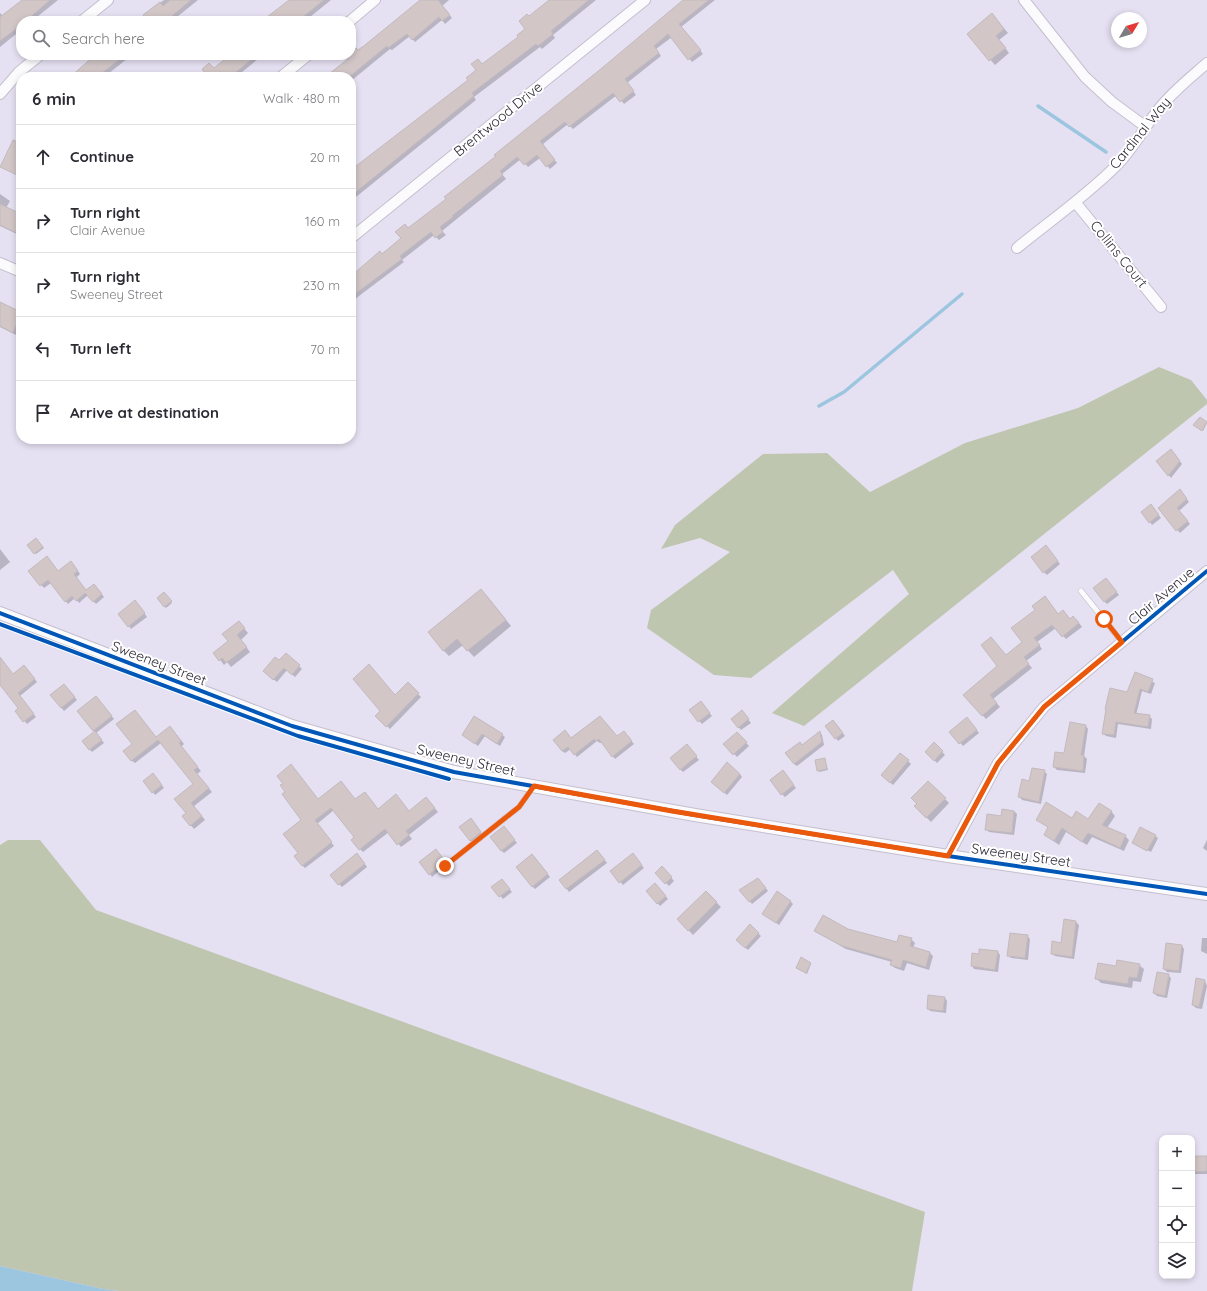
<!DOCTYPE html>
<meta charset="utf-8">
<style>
body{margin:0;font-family:Quicksand,sans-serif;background:#f2f2f3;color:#2b2b33}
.controls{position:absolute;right:12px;bottom:12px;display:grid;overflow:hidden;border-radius:8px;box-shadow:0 2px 6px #0003}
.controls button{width:36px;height:36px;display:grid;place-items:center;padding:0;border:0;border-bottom:1px solid #e1e1e2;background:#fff;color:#2b2b33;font:20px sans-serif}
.compass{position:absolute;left:1111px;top:12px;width:36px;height:36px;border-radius:50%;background:#fff;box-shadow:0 2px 6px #0003;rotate:52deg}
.stop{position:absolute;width:12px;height:12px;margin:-9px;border:3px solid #ea580c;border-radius:50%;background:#fff}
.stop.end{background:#ea580c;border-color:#fff;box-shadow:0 1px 4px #0008}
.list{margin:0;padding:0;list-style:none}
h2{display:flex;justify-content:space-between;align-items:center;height:52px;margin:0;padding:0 16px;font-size:17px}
h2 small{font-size:13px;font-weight:400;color:#7c7c81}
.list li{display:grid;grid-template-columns:26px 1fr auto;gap:12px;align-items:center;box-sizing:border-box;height:64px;padding:0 16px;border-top:1px solid #e1e1e2}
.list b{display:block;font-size:15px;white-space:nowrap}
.list p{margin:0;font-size:13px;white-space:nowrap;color:#7c7c81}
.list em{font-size:13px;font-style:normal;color:#7c7c81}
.icon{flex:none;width:22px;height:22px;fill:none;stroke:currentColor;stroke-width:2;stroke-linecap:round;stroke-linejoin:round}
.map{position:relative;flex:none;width:1207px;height:1291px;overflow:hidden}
.search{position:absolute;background:#fff;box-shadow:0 2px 6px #0003;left:16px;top:16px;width:340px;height:44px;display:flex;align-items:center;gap:10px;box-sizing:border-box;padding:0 14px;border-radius:16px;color:#7c7c81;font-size:15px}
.panel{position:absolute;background:#fff;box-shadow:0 2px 6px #0003;left:16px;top:72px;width:340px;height:372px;border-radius:16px}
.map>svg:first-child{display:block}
</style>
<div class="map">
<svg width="1207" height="1291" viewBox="0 0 1207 1291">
<rect width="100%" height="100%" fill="#e6e1f2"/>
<path fill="#bfc6b0" d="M1159,367L1191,380L1207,400V404L804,726L772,713L909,594L893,570L751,678L714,675L647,628L651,610L730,552L700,538L661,549L675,525L763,454L827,453L870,492L965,443L1078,408Z
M8,840H40L96,910L925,1212L912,1291H119L103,1289L0,1266V845Z"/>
<path fill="#9cc5df" d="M0,1266L103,1289L119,1291H0Z"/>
<path fill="#0003" d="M24,0H58L32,21H21V30L0,47V13L3,16Z
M164,0H198L172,21H137Z
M291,0H331L305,21H269Z
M421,0H449L442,6L452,18L445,24L442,20L415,42L410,36L392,50L390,49L351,81V77H328L350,59L347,56L358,51Z
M550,0H596L553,35L555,38L542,49L540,47L474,97L476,100L351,201V161L357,167L469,80L477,71L478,60L483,65L520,37L526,29L529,17Z
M685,0H715L681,27L703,54L692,62L672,37L656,49L661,56L627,83L636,95L624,104L617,95L573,129L568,124L543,144L557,163L550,169L540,158L528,167L521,159L502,174L506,179L442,231L446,235L439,240L434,235L402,260L404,262L351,302L353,304L351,306V276L402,239L408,229L447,199Z
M996,19L1008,33L999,40L1009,53L995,65L968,34Z
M96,55H132L104,77H70Z
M232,55H263L236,77H209L214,69Z
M351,103L355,108L351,112Z
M21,141V175L20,177L2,167Z
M0,194L10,201L6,208L21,215V236L0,226Z
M2,304L21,313V329L19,328L16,335L0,327V306Z
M1200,418L1207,423L1203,431L1196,426Z
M1173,453L1182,464L1171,478L1157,461Z
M1182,493L1189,502L1179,511L1190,524L1180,533L1159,508Z
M1153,508L1161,518L1152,525L1150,522Z
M36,539L44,548L36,554L29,545Z
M0,549L10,562L0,570Z
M1048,549L1060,564L1047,575L1044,572Z
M74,565L80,574L76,578L87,591L97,588L104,597L96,604L88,595L79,603L75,598L68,604L51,583L44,588L29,571L59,572Z
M1106,579L1119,595L1107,604L1104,601Z
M164,593L172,603L166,608L158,598Z
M487,596L511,626L474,657L463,645L449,656L443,650Z
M1048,601L1059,615L1077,620L1082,627L1066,639L1056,628L1037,642L1042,649L1026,661L1032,668L993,699L1000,707L986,719L965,695L999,666L991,638L1006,656L1024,642Z
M138,604L147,617L131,629L129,626Z
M243,627L248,633L241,640L250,652L231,667L227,662L224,665L215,653L229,641Z
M286,654L302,669L295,677L287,670L277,682L267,674Z
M0,658L13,675L27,669L37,682L20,696L36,717L27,724L16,711L19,708L0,684Z
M1135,674L1155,683L1151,694L1142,691L1136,715L1149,716L1152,719L1151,729L1118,724L1116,738L1106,736L1103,733L1128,693Z
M408,684L421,697L390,729L376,716Z
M67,688L77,700L64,711L51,695Z
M99,700L114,719L96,733L104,743L92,752L83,742L95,732L93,730Z
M703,705L712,716L702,724L690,711Z
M744,714L751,723L741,730L732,719Z
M475,717L505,737L500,746L485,736L478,746L463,735Z
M970,722L979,733L963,746L951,732Z
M836,724L845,736L838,741L836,738Z
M1086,726L1088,729L1084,756L1087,759L1085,773L1057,770L1054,767Z
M173,730L184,744L181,747L201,771L197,774L212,792L194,806L205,820L194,829L183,816L187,813L195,784L161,743L135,763L131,760L156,738Z
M820,732L822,735L824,745L797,766L794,764L802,746Z
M737,733L749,746L737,757L725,744Z
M626,735L634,744L615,759L602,742L600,743L597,741L577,757L571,749L565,753L562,751L571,740L617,737Z
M934,743L945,755L937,763L926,752Z
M689,748L699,760L683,772L680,769Z
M825,759L828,770L819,772L816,761Z
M908,761L911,764L893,785L885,778Z
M1044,771L1047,774L1041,804L1022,800L1020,797L1030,782Z
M740,774L742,777L727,795L715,785Z
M785,774L796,788L785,797L782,794Z
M156,777L164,788L155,795L153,792Z
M928,782L949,803L931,822L915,806Z
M318,800H355L378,810L409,812L429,801L438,812L409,835L412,839L401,847L389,832L363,852L360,849L356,838L334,810L317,824L334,846L305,868L302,865L299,853L303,820Z
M1003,810L1014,811L1017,814L1014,835L989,832L986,829L1002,817Z
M1111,811L1115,816L1107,828L1125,836L1129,840L1124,851L1092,837L1087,845L1066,832L1059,845L1045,835L1049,828L1037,819L1088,820Z
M473,822L483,835L473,843L470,840Z
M506,830L517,843L504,853L501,850Z
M1155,836L1158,838L1151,852L1133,843Z
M1207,840V851L1203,848Z
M438,853L447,864L432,877L430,874Z
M600,854L607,863L569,892L560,880Z
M360,857L367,867L342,887L339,884Z
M635,857L644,868L623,885L611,871Z
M535,858L550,877L535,889L532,886Z
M662,867L674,881L669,886L656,873Z
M761,882L768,891L752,904L741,891Z
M504,883L512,892L503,899L493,887Z
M658,887L668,899L660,906L647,891Z
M706,892L721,907L693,935L678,919Z
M790,901L793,904L779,925L766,916Z
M1076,922L1079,925L1074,959L1055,956L1052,953L1062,944Z
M750,926L761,936L748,950L737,940Z
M848,930L897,944L911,939L915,943L913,948L930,953L933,956L929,970L907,963L904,971L895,968L891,965L892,962L846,949L815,931Z
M1027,936L1030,939L1028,960L1011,958L1008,955Z
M1202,938H1207V954L1201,951Z
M1182,946L1184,949L1181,973L1167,972L1164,969Z
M998,952L1000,955L998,972L974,969L972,966L980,955Z
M811,964L807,974L798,969Z
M1139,965L1144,969L1141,982L1133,981L1132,988L1101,983L1097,979L1117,968Z
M1168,975L1171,978L1167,998L1157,996L1154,993Z
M1205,981L1207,986L1202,1009L1196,1008L1193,1005Z
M945,998L947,1001L946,1013L930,1011L928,1008Z
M1192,1157H1207V1174H1194L1192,1172Z"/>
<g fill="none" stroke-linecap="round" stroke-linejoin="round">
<path stroke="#9cc5df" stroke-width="3.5" d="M1038,106L1106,152
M819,406L844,392L962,294"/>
</g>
<path fill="#d2c6c7" stroke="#c2babe" d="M22,0H50L26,21H21V25L0,41V17Z
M170,0H191L166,21H147L143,15L160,2L163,6Z
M289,0H324L298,21H262Z
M420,0H438L450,15L442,21L439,17L412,40L407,34L388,48L387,46L349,77H325L348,59L346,56L351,55V52L356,48L358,50L365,45Z
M549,0H589L551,31L553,34L538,46L536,44L472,93L474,96L351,196V160L356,166L468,80L466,78L476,70L471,64L478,59L482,64L518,37L517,35L525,29L519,21L527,14L529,16Z
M683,0H709L679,24L701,50L688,60L668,34L654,46L659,53L625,79L634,91L620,102L613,93L569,127L565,122L540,141L555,160L546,167L537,155L524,165L517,157L500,171L503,175L452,216L453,217L440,227L443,232L435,238L431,232L400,256L402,259L351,297V276L380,251L382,254L401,238L395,232L405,224L408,228L446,199L444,197L496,156L494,155L602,68Z
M992,13L1004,29L996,36L1006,48L989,61L967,34Z
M95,55H125L97,77H70Z
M230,55H257L230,77H204L206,75L202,69L209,63L214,68Z
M13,140L21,143V165L17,175L0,167Z
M0,204L21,214V235L0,225Z
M0,302L21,312L13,333L0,326Z
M1200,417L1207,422L1202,431L1193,425Z
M1171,449L1180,461L1168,476L1156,461Z
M1180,489L1187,499L1177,508L1188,521L1176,531L1158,508Z
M1151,504L1159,515L1149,523L1141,512Z
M36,538L43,547L34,554L27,545Z
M1046,545L1058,561L1043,573L1031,557Z
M47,556L58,571L71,561L78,571L74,574L86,590L94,584L102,594L93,602L85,593L76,601L72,596L65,602L48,580L40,586L28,571Z
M1106,578L1117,592L1104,602L1093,588Z
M481,589L506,620L467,651L457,639L443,651L428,632Z
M164,592L172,601L164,607L157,598Z
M1045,596L1058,614L1063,610L1070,619L1073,616L1079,623L1062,637L1052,625L1034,638L1040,645L1024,657L1029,664L990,695L997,703L982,716L963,695L997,666L981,645L991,637L1006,655L1022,642L1011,628L1035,610L1032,606Z
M135,600L145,613L128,627L118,614Z
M239,621L245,628L237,635L247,647L226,663L222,658L219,661L213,653L228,641L222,634Z
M286,653L300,665L292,675L284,668L273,680L263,671L275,657L279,660Z
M0,657L13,674L24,665L35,679L18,693L34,714L23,722L15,711L18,708L0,685Z
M369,664L395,695L408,682L419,693L386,727L375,716L380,711L353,679Z
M1135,672L1153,679L1148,692L1140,689L1134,713L1150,715L1148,727L1116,722L1114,735L1102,734L1106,709H1105L1110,688L1127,692Z
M64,684L75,697L61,708L50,695Z
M96,696L112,716L93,731L77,711Z
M701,701L710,713L698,722L689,710Z
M135,710L156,737L170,726L181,741L179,743L198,767L194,770L209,788L191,803L202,816L190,826L182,816L186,813L174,799L193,784L158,740L131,761L123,751L132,744L116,724Z
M742,710L749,719L738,728L731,719Z
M474,716L503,734L497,744L482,734L475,744L462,735Z
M600,716L617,736L624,731L632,741L612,757L599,739L596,741L594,739L574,755L568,747L562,751L553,740L565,730L571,738Z
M967,717L977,730L959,744L949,732Z
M833,720L843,733L835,739L825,726Z
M1070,722L1086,725L1081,755H1084L1083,771L1053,767L1055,752L1064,753Z
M95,731L102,740L89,750L82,741Z
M820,731L822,742L794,764L785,753L800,742L802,745Z
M737,732L747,742L733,755L723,744Z
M934,742L943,751L934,761L925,752Z
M687,744L697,756L680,770L670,758Z
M900,753L909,760L890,783L881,775Z
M825,758L827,769L817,771L815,760Z
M727,762L740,774L724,793L711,782Z
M291,764L318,799L341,781L355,799L365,792L378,809L396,794L409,811L426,797L435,808L406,831L409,835L397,845L385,829L359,850L351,840L354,837L331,808L315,820L332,842L302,866L294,856L298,853L283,834L301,820L282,794L285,792L280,785L283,784L277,776Z
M1032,768L1045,770L1039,802L1018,797L1022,779L1029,781Z
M783,770L794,785L781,795L770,780Z
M153,773L162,785L152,793L143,781Z
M928,781L946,798L926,818L914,806L917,804L911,798Z
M1046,802L1072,818L1076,811L1088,819L1099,803L1112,811L1102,825L1126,835L1120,848L1088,833L1082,842L1062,828L1054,841L1044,835L1048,827L1036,820Z
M1002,809L1014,811L1012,833L985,830L987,814L1001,816Z
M471,818L481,832L470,841L459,827Z
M504,826L515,840L501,851L490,837Z
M1140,827L1156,835L1147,851L1132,843Z
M436,849L445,861L429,875L419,862Z
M597,850L605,860L566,889L559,880Z
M357,853L365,864L338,885L330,875Z
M633,853L642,865L619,883L610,871Z
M532,854L548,874L532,887L516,867Z
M662,866L672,877L665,884L655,873Z
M758,878L766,888L749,902L739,890Z
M502,879L510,889L499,897L491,887Z
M655,883L666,896L657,904L646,891Z
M706,891L717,902L688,931L677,919Z
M777,891L791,901L776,923L762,914Z
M823,915L848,929L897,942L899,935L912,938L910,946L930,952L926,967L903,960L901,968L890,965L892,960L842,946L814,931Z
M1064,919L1076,921L1072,957L1051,954L1052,941L1061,943Z
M750,924L759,933L745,948L736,940Z
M1010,933L1028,935L1025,958L1007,956Z
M1166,943L1182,945L1179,971L1163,969Z
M979,949L998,951L995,970L971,966L972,953L979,954Z
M801,957L811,963L806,973L796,968Z
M1117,960L1140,964L1137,978L1129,977L1128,984L1095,979L1098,963L1116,966Z
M1157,972L1169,974L1165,996L1153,993Z
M1196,978L1205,980L1199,1007L1192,1005Z
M928,995L945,997L943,1011L927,1009Z
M1192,1156H1207V1171L1192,1172Z"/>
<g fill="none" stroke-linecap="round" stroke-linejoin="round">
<defs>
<path id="service" d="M1081,591L1122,642
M445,866L519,807L533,787"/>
<path id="minor" d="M1024,0L1085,77L1112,102L1146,127
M82,21L108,0
M350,21L375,0
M281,77L308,55
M0,94L19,72L40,55
M1075,202L1161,307
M351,238L645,0
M1017,248C1050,221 1086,196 1116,166C1133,149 1144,128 1158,110C1172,92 1190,78 1207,63
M0,263L21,272
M948,856L998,763L1044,707L1207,571"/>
<path id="tertiary" d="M0,613L292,726L454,772L695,815L948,856L1207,894"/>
</defs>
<use href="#service" stroke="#c4bfcd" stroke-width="6"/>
<use href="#minor" stroke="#c4bfcd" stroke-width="12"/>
<use href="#tertiary" stroke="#c4bfcd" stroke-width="14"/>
<use href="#service" stroke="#fbfafd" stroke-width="5"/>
<use href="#minor" stroke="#fbfafd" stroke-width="10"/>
<use href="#tertiary" stroke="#fbfafd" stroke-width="12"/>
<defs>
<path id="cycleway" d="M0,613L292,726L454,772L695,815L948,856L1207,894
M0,624L298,736L449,779
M948,856L998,763L1044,707L1207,571"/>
</defs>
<use href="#cycleway" stroke="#fff" stroke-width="6"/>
<use href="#cycleway" stroke="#0057b8" stroke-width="4"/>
</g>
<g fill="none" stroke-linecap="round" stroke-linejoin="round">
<path stroke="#ea580c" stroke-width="5" d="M445,866L519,807L534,786L672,811L948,856L998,763L1044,707L1122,642L1104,619"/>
</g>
<g text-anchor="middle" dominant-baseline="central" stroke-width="4" stroke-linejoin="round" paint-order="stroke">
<g font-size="14" fill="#2e2a36" stroke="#fff">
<text transform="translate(498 119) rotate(-39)">Brentwood Drive</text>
<text transform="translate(1140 133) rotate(-51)">Cardinal Way</text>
<text transform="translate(1119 254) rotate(51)">Collins Court</text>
<text transform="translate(1161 596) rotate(-40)">Clair Avenue</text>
<text transform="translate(159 663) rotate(21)">Sweeney Street</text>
<text transform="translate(466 760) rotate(13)">Sweeney Street</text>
<text transform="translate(1021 855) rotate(8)">Sweeney Street</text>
</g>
</g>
</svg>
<div class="controls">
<button>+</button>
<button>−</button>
<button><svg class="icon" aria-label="locate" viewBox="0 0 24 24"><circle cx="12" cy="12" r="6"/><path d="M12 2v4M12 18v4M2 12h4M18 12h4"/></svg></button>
<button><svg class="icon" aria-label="layers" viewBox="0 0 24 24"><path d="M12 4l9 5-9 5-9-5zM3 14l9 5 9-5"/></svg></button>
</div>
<svg class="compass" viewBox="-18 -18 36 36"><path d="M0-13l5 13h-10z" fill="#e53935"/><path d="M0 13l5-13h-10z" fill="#7c7c81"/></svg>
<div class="stop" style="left:1104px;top:619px"></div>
<div class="stop end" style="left:445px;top:866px"></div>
<div class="search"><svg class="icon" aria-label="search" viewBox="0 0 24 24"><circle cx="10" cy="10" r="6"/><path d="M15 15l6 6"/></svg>Search here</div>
<section class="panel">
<h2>6 min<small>Walk · 480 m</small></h2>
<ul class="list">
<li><svg class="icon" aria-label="ahead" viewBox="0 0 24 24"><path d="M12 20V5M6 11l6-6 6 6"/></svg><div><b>Continue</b></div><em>20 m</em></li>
<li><svg class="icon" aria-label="right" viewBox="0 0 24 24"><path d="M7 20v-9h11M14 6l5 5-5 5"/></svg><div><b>Turn right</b><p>Clair Avenue</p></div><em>160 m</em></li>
<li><svg class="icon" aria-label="right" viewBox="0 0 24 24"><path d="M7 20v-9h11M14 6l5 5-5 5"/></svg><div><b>Turn right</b><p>Sweeney Street</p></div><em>230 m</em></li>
<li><svg class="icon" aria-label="left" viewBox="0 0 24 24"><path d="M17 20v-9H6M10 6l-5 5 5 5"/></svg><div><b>Turn left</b></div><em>70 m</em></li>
<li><svg class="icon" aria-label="arrive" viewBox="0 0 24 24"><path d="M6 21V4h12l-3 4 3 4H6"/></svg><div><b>Arrive at destination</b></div></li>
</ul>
</section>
</div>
